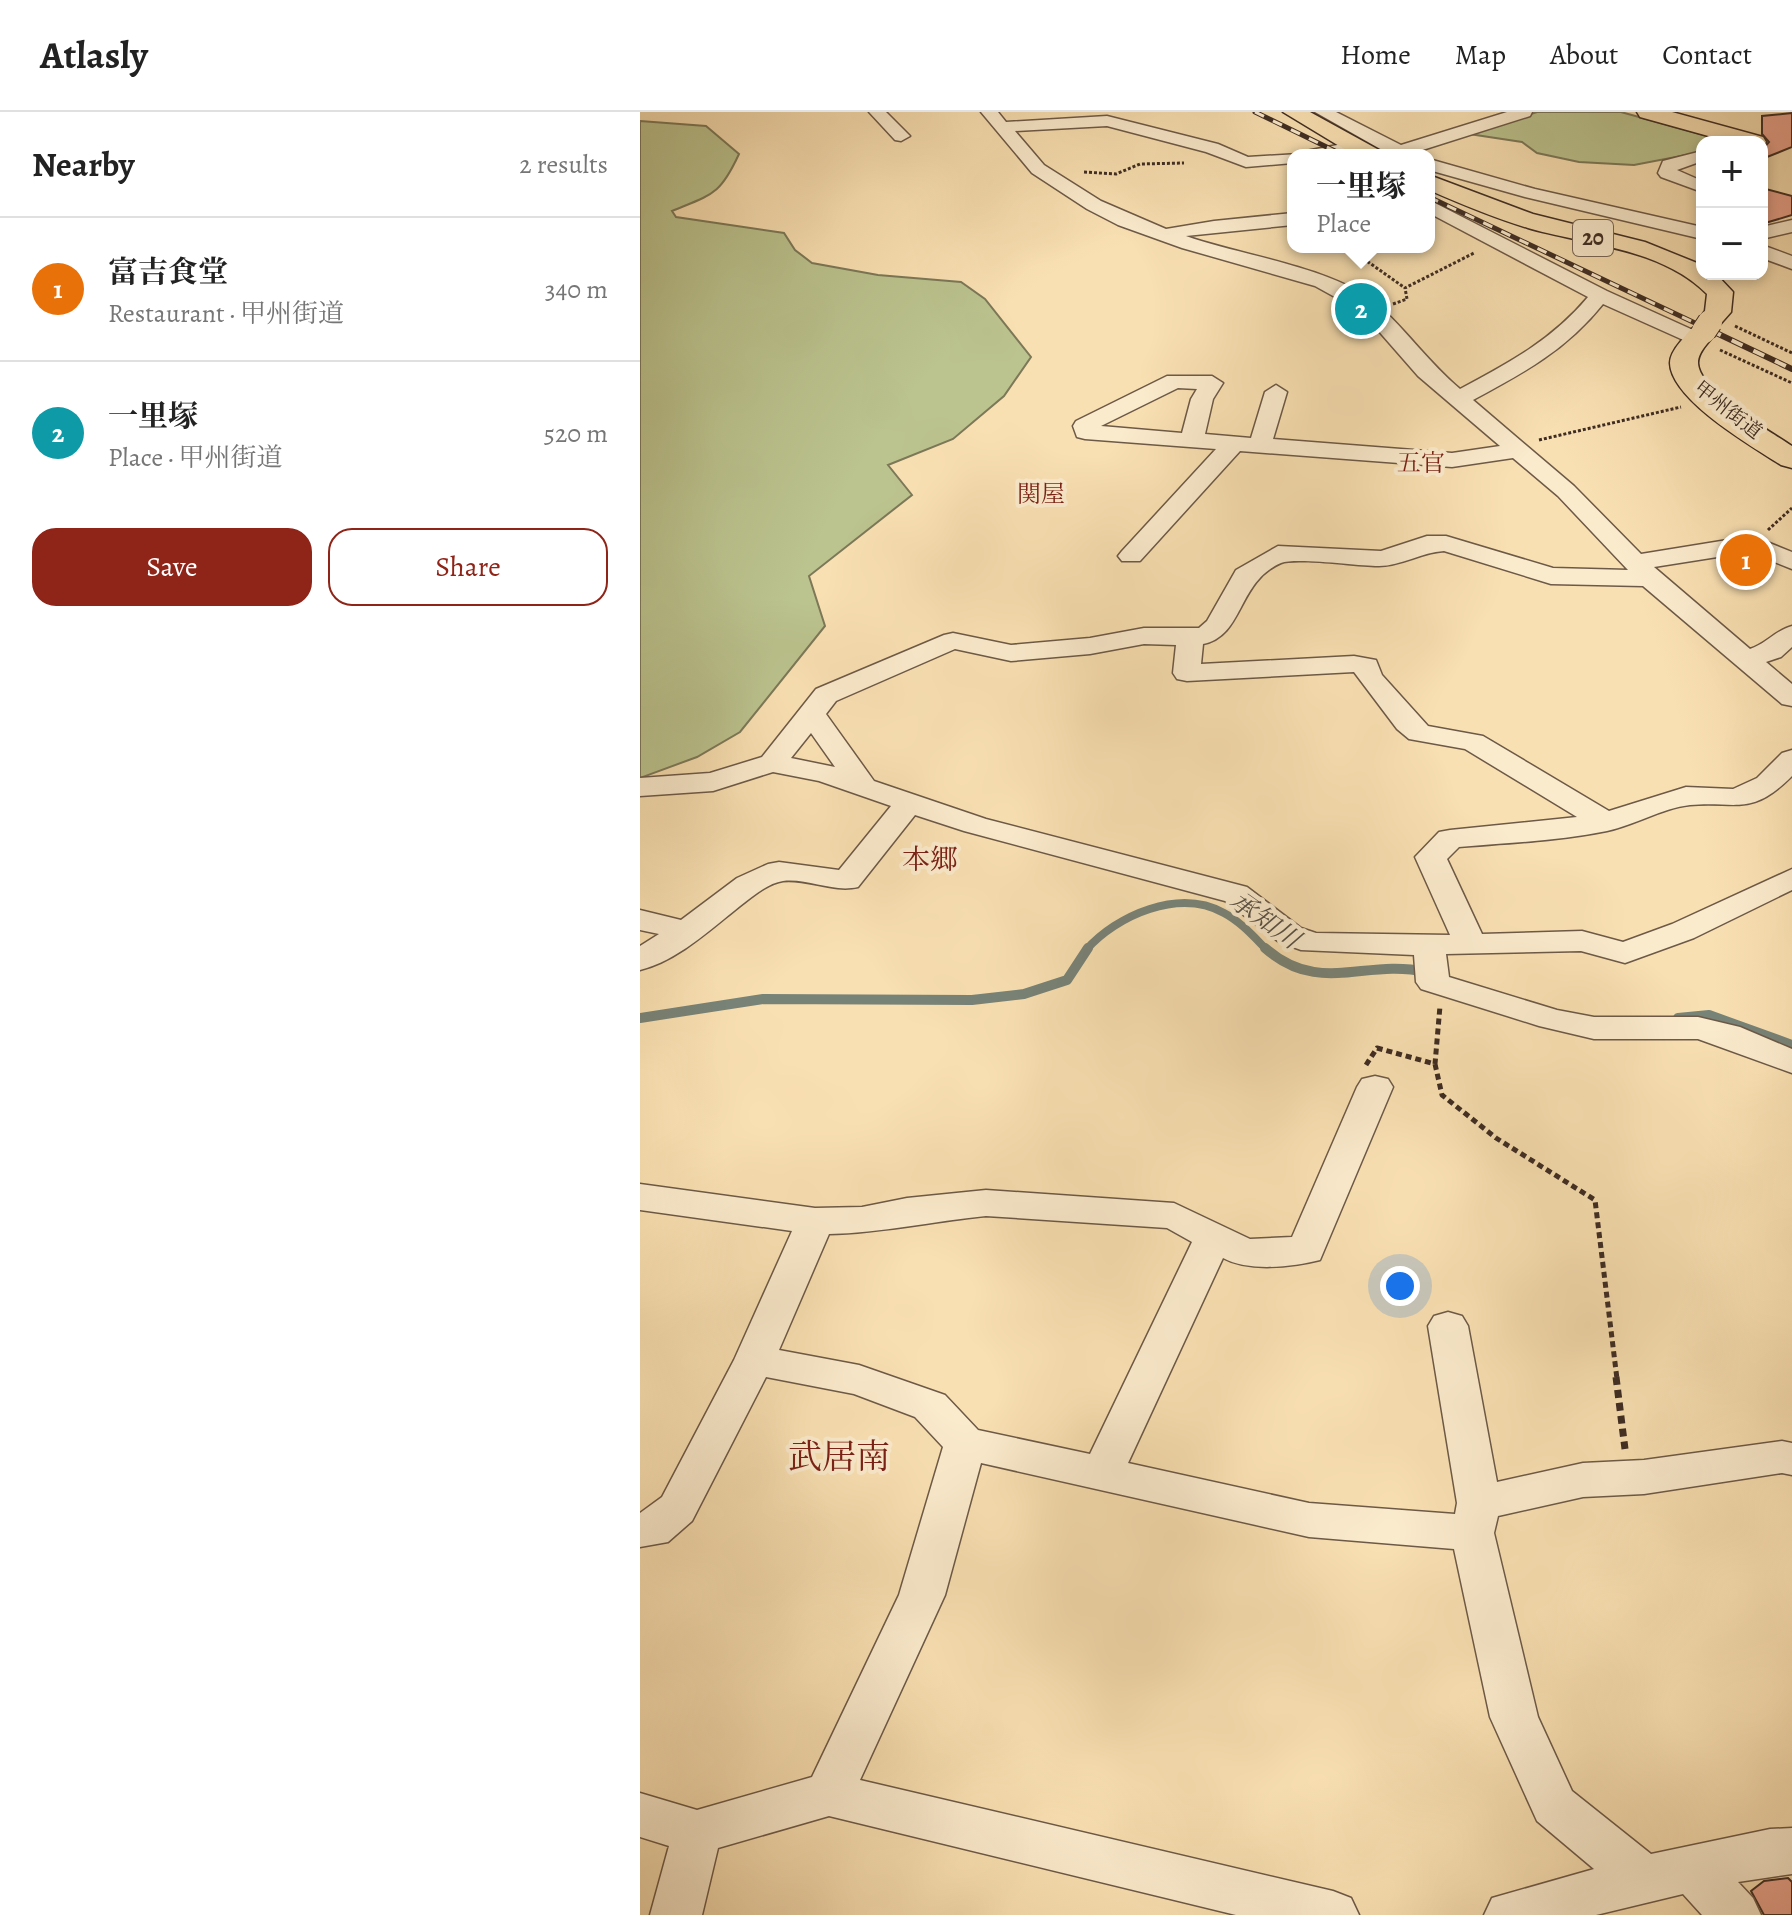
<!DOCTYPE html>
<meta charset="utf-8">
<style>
body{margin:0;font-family:Alegreya,"Noto Serif JP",serif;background:#f6f6f6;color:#222}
.controls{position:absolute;right:24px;top:24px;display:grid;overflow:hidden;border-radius:16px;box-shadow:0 4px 12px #0003}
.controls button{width:72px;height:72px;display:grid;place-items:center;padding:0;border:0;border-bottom:2px solid #e0e0e0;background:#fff;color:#222;font:40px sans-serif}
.you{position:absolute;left:760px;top:1174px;width:28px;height:28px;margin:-20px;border:6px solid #fff;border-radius:50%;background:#1a73e8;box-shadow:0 0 0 12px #1a73e833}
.badge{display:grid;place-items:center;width:52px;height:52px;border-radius:50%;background:#8f2418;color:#fff;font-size:26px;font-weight:700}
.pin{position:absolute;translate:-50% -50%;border:4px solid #fff;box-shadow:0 2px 8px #0006}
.popup{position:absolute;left:647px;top:37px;width:148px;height:104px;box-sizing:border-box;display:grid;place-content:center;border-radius:16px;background:#fff;filter:drop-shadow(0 2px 6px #0005);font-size:26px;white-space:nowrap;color:#767676}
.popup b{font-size:30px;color:#222}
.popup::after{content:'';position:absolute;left:50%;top:100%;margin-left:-16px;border:16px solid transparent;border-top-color:#fff}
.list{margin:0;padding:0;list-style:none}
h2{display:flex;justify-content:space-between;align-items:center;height:104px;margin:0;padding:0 32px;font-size:34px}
h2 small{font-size:26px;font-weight:400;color:#767676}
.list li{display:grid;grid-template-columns:52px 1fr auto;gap:24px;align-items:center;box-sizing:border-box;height:144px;padding:0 32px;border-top:2px solid #e0e0e0}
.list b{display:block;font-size:30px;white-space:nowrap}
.list p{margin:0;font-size:26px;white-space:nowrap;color:#767676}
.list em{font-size:26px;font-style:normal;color:#767676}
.actions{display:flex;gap:16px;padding:24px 32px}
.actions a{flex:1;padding:18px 0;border:2px solid #8f2418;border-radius:24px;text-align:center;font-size:28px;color:#8f2418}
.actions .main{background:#8f2418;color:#fff}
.map{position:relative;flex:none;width:1152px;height:1803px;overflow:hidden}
header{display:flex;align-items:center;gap:48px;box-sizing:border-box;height:112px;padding:0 40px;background:#fff;border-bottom:2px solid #e0e0e0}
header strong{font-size:38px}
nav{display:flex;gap:44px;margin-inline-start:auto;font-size:28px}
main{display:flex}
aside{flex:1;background:#fff}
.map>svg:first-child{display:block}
</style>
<header>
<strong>Atlasly</strong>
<nav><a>Home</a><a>Map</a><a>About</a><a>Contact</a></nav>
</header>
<main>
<aside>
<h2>Nearby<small>2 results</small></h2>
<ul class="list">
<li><span class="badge" style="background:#e8710a">1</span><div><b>富吉食堂</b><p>Restaurant · 甲州街道</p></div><em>340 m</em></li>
<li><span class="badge" style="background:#0f9aa8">2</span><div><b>一里塚</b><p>Place · 甲州街道</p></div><em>520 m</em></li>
</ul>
<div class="actions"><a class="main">Save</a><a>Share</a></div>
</aside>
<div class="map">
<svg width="1152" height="1803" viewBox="0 0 1152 1803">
<rect width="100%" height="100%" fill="#f9e0b2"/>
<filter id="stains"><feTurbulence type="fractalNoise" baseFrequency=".0025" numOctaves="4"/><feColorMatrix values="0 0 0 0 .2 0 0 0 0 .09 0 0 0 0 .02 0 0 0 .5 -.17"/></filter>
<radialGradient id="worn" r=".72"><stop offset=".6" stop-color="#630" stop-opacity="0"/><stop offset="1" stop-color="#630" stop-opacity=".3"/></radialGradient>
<path fill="#bbc38e" stroke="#7c7858" stroke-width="2" d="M897,0H981L1089,30H1062V40L994,53L939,50L897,41L882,30L829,22Z
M0,9L66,14L99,42C80,83 73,82 32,99L36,105L144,121L155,138L172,151L238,163L321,170L345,187L391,245L364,284L313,327L248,353L272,383L169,464L185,514L100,620L57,645L0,666Z"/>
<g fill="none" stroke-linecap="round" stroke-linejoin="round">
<path stroke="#788378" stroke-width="8" d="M446,838C477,803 539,776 584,801C601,810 614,825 627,838"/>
<path stroke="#788378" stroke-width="10" d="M625,836C680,884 724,846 786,860
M0,906L123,887L332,888L384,882L427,868L448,836
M1038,906L1069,903L1152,933"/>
</g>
<path fill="#eba48e" stroke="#3e2c23" stroke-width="2" d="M1152,1V35L1122,47V38L1129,30L1122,22V4Z
M1122,76L1152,84V103L1122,112Z
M1148,1766L1152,1770V1803H1124L1111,1779L1124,1769Z"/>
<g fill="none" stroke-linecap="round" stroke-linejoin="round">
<defs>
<path id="minor" d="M229,0H246L270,24L261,29L255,28Z
M341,0H358L366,10L467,4L578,32L608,45L659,42L653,43V51L606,55L566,40L467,14L375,19L404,53L461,89L526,117L574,109L653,101V113L546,124C602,144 694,155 738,193C767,219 790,252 820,277C869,251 912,228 948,185L789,101V88L967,179L1064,223L1068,227L1064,231H1050L963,192C926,238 885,260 833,288L934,374L1001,442L1112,424L1152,440V457L1109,440L1014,455L1110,537C1126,532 1136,518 1152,514V535L1141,545L1126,550L1152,572V594L1142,592L1003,474L911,472L804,439C782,440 761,454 739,454C718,454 656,445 641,451C597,470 604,524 563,532L561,552L714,544L736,548L742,563L788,614L843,624L969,699L1046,675L1093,677L1117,666L1142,641L1152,638V664C1111,705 1098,689 1050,693C1022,696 995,713 967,719C918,729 868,731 819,735L807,747L842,822L942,819L983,830L1032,812L1152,757V778L1054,826L985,851L941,839L806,842L809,865L917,898L954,905H1058L1100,915L1152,937V961L1058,927H954L899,914L781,877L776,870L774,843L661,838L639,830L585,789L324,719L275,703L218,775C193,781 168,766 143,769C128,771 112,785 100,794C71,817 37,849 0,858V834L19,822L0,818V798L41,808L97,766L128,752L139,750L199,758L251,694L179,669L133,660L73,679L0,684V666L70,661L122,645L176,577L304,523L313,521L371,533L450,526L504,516H559L567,509L596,458L638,434L741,439L787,424H806L913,456L988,458L918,384L873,346L812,355L600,339L500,449H482L478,444L482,439L576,337L445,327L437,325L433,314L436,309L527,264H572L583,271L573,287L565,322L611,326L625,280L636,273L647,280L633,327L812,341L860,334L778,264L722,200L675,174L542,136L478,113L447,97L392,61ZM538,276L557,277L551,287L542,321L461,314ZM504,532L536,533L533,561L537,567L547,569L714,560L757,617L769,627L825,637L937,705L810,718L799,720L775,745L810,823L676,821L661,816L607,775L346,707L234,669L186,602L196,589L315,537L371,549L450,542ZM171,621L195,655L151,646Z
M675,0H696L761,33L867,0H892L890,4L773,41L775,43H751Z
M713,30L722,35L719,39L699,43H663L666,39Z
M1062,39V49L1037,58L1062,69V80L1021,65L1018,61L1023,49Z
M789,47L895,77L1062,115V127L885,85L789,58Z
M1152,108V120L1122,127V115Z
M1122,133L1152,144V157L1122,146Z
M735,964L748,967L753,975L680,1148C652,1155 609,1160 583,1146L488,1351L669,1391L815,1402L817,1391L788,1214L794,1204L808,1200L822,1204L828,1214L857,1370L943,1351L1004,1348L1142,1329L1152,1331V1363L1142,1361L1004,1382L943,1385L858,1404L854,1421L898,1605L932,1679L1011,1742L1130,1717L1152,1716V1762L1098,1770L1113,1786L1121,1803H1062L1043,1782L956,1803H844L852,1786L954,1757L897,1709L850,1605L814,1437L669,1425L341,1351L305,1483L220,1668L693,1779L711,1786L719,1803H596L189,1704L78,1736L62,1803H10L29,1734L0,1725V1681L57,1698L172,1665L259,1483L303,1335L275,1305L214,1282L126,1265L52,1409L28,1430L0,1435V1401L22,1385L94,1248L152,1119L0,1098V1072L175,1096L222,1095L267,1086L346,1078L534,1091L610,1127L652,1125L717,975L722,967ZM346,1104L527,1116L552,1130L450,1342L338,1318L305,1283L219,1253L139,1238L189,1122C241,1121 294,1109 346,1104Z"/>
<path id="major" d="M997,0H1032L1123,25L1126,30L1122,35V30H1090L1000,5Z"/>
<path id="highway" d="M643,0H670L739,38L742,43H714Z
M789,63L893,102L1005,130L1062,153V162H1076L1093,180L1091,200L1076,217L1078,219C1071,228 1058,239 1058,251C1059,279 1130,319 1152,334V356L1141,353C1113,335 1031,288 1030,251C1030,243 1036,235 1041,229C1046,223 1051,216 1058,212L1057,210L1065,199L1067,182C1021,136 947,133 888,116C854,106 821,92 789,78Z"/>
</defs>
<use href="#minor" stroke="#6d5947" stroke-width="3"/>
<use href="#major" stroke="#3e2c23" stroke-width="3"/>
<use href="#highway" stroke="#3e2c23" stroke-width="3"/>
<path stroke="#3e2c23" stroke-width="3" stroke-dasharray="3 2" stroke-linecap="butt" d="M444,60L476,62L500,52L544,51
M707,135L765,176
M753,192L767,187L765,176L834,141
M1095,214L1152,241
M1080,238L1152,271
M899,328L1041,295
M1128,418L1152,396"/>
<path stroke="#3e2c23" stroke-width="5" stroke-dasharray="6 4" stroke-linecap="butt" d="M795,952L802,983L856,1026L955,1088L977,1267
M726,953L737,936L795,952L800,894"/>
<path stroke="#3e2c23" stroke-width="7" stroke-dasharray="8 5" stroke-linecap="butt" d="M976,1265L985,1337"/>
<use href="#minor" fill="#fbebcd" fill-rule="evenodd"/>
<use href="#major" fill="#f9e0b2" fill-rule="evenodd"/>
<use href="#highway" fill="#f9e0b2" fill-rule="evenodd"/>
<defs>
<path id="rail-far1" d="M615,0L703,43
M789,85L1074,220"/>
<path id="rail" d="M1070,218L1152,257"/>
</defs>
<use href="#rail-far1" stroke="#3e2c23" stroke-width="5"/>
<use href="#rail" stroke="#3e2c23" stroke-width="6"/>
<use href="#rail-far1" stroke="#fbebcd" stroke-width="3" stroke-dasharray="10" stroke-linecap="butt"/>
<use href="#rail" stroke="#fbebcd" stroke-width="4" stroke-dasharray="12" stroke-linecap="butt"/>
<defs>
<path id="highway-bridge" d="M1064,219L1070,210"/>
</defs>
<use href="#highway-bridge" stroke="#3e2c23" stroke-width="26" stroke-linecap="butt"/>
<use href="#highway-bridge" stroke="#f9e0b2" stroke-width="24"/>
</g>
<g text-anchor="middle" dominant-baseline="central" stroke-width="8" stroke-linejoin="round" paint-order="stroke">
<g font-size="20" fill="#3e2c23" stroke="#fbebcd">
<text transform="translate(1088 298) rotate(38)">甲州街道</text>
</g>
<rect fill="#fbebcd" stroke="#776556" stroke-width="2" x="933" y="108" width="40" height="36" rx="6"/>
<g font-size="22" font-weight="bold" fill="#3e2c23">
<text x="953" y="126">20</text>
</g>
<g font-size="24" fill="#7a1f14" stroke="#fbebcd">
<text x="781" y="351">五官</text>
<text x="401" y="382">関屋</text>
</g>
<g font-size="26" font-style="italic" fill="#565046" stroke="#fbebcd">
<text transform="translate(625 808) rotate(35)">承知川</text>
</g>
<g font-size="28" fill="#7a1f14" stroke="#fbebcd">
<text x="290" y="748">本郷</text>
</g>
<g font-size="34" fill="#7a1f14" stroke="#fbebcd">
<text x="199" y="1344">武居南</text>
</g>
</g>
<rect width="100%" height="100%" filter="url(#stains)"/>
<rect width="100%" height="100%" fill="url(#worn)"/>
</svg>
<div class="controls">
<button>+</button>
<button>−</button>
</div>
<div class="you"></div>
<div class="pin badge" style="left:1106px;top:448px;background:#e8710a">1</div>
<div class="pin badge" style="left:721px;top:197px;background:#0f9aa8">2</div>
<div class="popup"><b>一里塚</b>Place</div>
</div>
</main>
